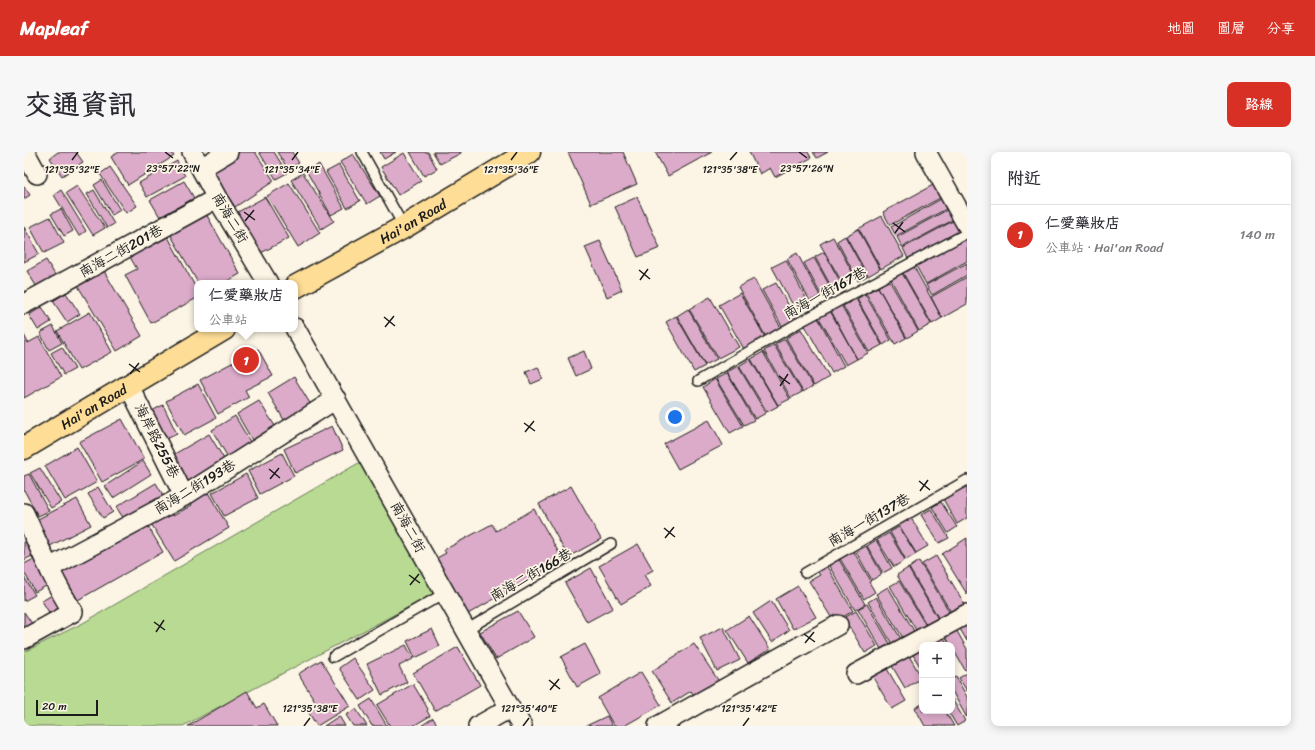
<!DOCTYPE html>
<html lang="zh-TW">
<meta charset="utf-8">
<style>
body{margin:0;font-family:Sriracha,"LXGW WenKai TC",sans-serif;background:#f7f7f7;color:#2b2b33}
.controls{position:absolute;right:12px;bottom:12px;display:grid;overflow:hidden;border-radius:8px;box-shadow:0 2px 10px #0003}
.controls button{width:36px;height:36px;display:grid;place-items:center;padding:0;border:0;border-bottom:1px solid #e1e1e2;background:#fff;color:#2b2b33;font:20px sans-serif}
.scale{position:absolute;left:12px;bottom:10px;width:62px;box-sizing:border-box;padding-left:4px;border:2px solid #1c1c1c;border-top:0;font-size:11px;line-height:14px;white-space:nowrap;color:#1c1c1c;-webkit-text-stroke:3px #fcf5e5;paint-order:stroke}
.you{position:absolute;left:651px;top:265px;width:14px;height:14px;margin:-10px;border:3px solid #fff;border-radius:50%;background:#1a73e8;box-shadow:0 0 0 6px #1a73e833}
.badge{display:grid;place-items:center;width:26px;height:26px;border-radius:50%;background:#d93025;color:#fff;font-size:13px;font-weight:700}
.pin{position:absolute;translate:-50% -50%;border:2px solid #fff;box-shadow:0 1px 4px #0006}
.popup{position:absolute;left:170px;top:128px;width:104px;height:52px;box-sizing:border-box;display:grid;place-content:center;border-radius:8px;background:#fff;filter:drop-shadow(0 1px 3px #0005);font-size:13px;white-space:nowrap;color:#7c7c81}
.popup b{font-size:15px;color:#2b2b33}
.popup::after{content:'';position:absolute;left:50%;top:100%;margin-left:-8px;border:8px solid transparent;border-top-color:#fff}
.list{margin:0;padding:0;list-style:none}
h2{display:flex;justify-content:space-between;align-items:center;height:52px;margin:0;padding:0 16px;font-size:17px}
h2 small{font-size:13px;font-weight:400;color:#7c7c81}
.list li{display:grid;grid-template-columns:26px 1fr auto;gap:12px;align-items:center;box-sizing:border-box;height:60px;padding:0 16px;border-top:1px solid #e1e1e2}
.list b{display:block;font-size:15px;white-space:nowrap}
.list p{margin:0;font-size:13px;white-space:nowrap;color:#7c7c81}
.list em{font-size:13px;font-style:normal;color:#7c7c81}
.map{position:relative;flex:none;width:943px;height:574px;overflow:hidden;border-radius:8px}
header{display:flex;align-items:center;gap:24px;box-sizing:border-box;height:56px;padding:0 20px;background:#d93025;color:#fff}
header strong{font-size:19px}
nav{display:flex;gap:22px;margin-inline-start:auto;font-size:14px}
.intro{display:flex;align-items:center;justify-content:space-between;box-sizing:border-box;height:96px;padding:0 24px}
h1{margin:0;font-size:28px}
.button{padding:10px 18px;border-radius:8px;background:#d93025;color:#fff;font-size:14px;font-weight:700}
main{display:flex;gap:24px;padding:0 24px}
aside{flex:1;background:#fff;border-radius:8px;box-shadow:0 2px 10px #0003}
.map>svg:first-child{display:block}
</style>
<header>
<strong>Mapleaf</strong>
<nav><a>地圖</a><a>圖層</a><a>分享</a></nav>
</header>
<div class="intro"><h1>交通資訊</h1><a class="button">路線</a></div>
<main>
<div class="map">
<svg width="943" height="574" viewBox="0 0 943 574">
<rect width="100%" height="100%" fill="#fcf5e5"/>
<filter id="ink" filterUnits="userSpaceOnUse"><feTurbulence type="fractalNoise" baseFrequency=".025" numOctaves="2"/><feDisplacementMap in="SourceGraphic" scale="8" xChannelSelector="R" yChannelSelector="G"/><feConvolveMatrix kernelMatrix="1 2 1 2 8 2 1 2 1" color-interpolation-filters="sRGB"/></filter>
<g filter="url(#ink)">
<path fill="#b8da93" stroke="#6a7b58" d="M338,309L417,438L159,574H0V500L59,471Z"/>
<path fill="#dcabca" stroke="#1c1c1c" d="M34,0H52L59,10L38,24L26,6Z
M95,0H147L150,4L104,33L87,5Z
M214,0H231L250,29L211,55L187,18Z
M235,0H250L263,21L252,27Z
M253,0H268L275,11L264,17Z
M356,0H372L360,7Z
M386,0H404L413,17L400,24Z
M409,0H437V1L416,12Z
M544,0H599L613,32L567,52Z
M631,0H688L644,24Z
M725,0H784L787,6L751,25L746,16L736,22Z
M789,0H804L793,6Z
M380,1L397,29L374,43L357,15Z
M329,2L356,44L343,52L316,10Z
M153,9L161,24L123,45L115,31Z
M295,12L320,56L307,63L283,20Z
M315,13L336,49L323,56L302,20Z
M86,15L113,54L102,61L76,22Z
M279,21L310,69L297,77L267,28Z
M78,28L96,58L88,63L70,33Z
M160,29L170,46L136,65L126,48Z
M265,31L296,81L274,95L243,44Z
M909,33L916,46L866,73L859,60Z
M0,34L6,43L0,47Z
M53,34L81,76L69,83L42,41Z
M37,38L62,79L55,84L30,43Z
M70,38L90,72L83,76L63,42Z
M241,45L265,86L235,102L212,61Z
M613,45L636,96L614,105L591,55Z
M917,47L922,57L872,84L867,75Z
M37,57L49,79L40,84L27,62Z
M923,58L929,68L878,95L873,85Z
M181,60L216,122L200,131H174L145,80Z
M858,64L880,104L857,117L835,77H834Z
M26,65L40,91L20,101L6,75Z
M929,69L935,79L884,107L879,96Z
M0,75L15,102L0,110Z
M834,77L856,117L844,124L822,84Z
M821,84L843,124L834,129L813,89Z
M144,85L173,138V146L127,171L101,123L113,117L103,100L117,92L120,98Z
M809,85L831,125L819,132L796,92Z
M941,86L943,90V109L902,132L892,114Z
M576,89L598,138L583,145L561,95Z
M800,100L818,133L809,138L791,105Z
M773,101L796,144L786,149L763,107Z
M790,106L808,138L797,143L780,111Z
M22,108L33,126L14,137L3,119Z
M762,108L784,150L771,157L748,115Z
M943,111V123L908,143L902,133Z
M890,115L918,166L908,172L879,121Z
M80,119L118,184L93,199L54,134Z
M878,121L907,172L895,179L867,128Z
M943,125V152L918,166L907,145Z
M730,127L757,176L742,185L714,135Z
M865,128L894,179L883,186L854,135Z
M752,131L773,168L759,176L738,138Z
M854,135L882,186L871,192L842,141Z
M42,141L56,162L43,170L29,149Z
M716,141L741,185L720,197L695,153Z
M841,142L867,188L859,193L833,147Z
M686,145L715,195L694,206L665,157Z
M832,147L858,193L845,200L819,154Z
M816,151L844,201L833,207L806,157Z
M18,155L27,170L14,178L5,163Z
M664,157L693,207L681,213L653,164Z
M805,157L833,207L822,213L794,164Z
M66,160L88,200L55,218L33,179Z
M652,164L681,214L670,220L642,170Z
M793,164L820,214L808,221L780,172Z
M29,174L38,191L25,198L16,181Z
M777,177L805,225L790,234L762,186Z
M0,183L4,191L15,185L37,225L0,246Z
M761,187L789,234L779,240L751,192Z
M750,193L778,240L767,246L740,199Z
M38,195L51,217L40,223L27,201Z
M234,197L249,224L221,238L225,245L194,262L176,228Z
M560,199L567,217L552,224L544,206Z
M739,200L766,247L754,253L727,207Z
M726,207L754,254L743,260L715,214Z
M714,214L742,261L731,267L703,220Z
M514,215L519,227L507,232L502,220Z
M703,221L730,268L720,273L692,227Z
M270,225L287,253L260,268L244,241Z
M691,227L719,274L706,281L679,235Z
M174,232L192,266L160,283L142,249Z
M235,249L251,274L228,288L213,262Z
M139,253L153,282L140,288L126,260Z
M211,264L229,295L206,309L188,278Z
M98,267L120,307L78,330L55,290Z
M685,268L699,293L654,317L640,292Z
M308,274L319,298L271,321L260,297Z
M185,282L203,312L165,334L147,304Z
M53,295L73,330L41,348L21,314Z
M258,301L270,324L236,342L224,319Z
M119,309L127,322L89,346L81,334Z
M16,316L37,350L27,356L6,321Z
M5,322L25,359L14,364L0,338V324Z
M222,322L234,346L200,364L188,341Z
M132,331L139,343L100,367L92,355Z
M941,332L943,335V366L933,372L918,345Z
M547,334L577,387L544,405L515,352Z
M74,335L89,360L79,366L64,342Z
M183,339L205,376L150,409L126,370L146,358L149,364L168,353L166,350Z
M53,347L67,373L26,394L12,368Z
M917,350L933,375L924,381L908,355Z
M510,357L539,408L442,463L411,407L422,401L420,398L468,372L472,379Z
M907,357L925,386L915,391L897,363Z
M887,366L904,394L892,401L875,373Z
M121,369L139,400L54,448L36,417Z
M875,375L892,402L882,408L866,380Z
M0,381L12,402L0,408Z
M865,381L881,408L870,415L853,388Z
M943,386V442L918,402Z
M852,388L868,416L859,421L843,394Z
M614,392L629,418L620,423L627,434L597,452L575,414Z
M842,394L858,422L848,428L832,400Z
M828,397L847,429L845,430L851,440L840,447L815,405Z
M912,404L943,456L930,465L898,412Z
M12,406L26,432L11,440L0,420V412Z
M814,406L841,452L831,458L804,412Z
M895,409L929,466L918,472L885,416Z
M802,413L829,459L810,470L785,429L796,423L793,419Z
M567,416L589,456L563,470L541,431Z
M884,416L917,472L906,479L873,423Z
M0,425L11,443L0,449Z
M875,429L904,477L895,483L866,434Z
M774,434L792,465L769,477L752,447Z
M864,435L890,479L879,486L852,442Z
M28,443L36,456L26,462L18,449Z
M852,445L877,487L868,492L844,450Z
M747,449L765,478L748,490L729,461Z
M843,452L866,492L857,497L834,457Z
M494,459L510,485L472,507L456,480Z
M832,459L853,494L841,501L820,466Z
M0,460L9,473L0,478Z
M725,464L746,497L724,511L703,478Z
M943,464V489L932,470Z
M930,474L943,497V517L941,518L919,480Z
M699,475L716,508L693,519L676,486Z
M408,477L416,494L391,506L383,489Z
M917,480L924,493H914L909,484Z
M909,486L913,493H898V518L885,496Z
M561,492L577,522L553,535L537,505Z
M670,492L698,534L674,550L667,539L648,551L628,519Z
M382,493L389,507L375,514L383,530L358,543L343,512Z
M434,495L456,533L411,559L389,521Z
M885,504L898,526L881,536L868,514Z
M329,506L351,538L336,548L315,516Z
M297,508L326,554L293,574L283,558L293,552L274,522Z
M859,510L882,549L868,557L845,519Z
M617,520L637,553L600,574H590L574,546Z
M943,521V539L935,526Z
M932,525L943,545V566L928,539V527Z
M389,532L404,557L403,559L406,564L389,574H366L353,553Z
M223,539L233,556L240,552L253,574H164Z
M347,547L363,574H348L336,554Z
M928,547L941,569L933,574L924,559H928Z
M898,552V559H921L930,574H901L891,556Z
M332,557L343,574H329L322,563Z
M315,564L321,574H300Z
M583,564L588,574H562Z
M409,566L414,574H397Z"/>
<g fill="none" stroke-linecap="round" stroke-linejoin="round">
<defs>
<path id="service" d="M338,0L380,75
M674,229L774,171L943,81
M781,421L943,328
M442,478L587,392
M309,505L421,441"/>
<path id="minor" d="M1,0L13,22
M168,0L193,46L244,131
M902,0L943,73
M177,16L204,0
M0,152L193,46
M271,176L486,556L498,574
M105,234L160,344
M0,361C15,394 29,429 49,460L0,487
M25,416L160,344L312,247
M832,522L943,462
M454,574L486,556
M634,574L814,473"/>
<g id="primary">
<path id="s1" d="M271,135L380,75L505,0"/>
<path id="s2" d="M0,296L200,177"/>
</g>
</defs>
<use href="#service" stroke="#1c1c1c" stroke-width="12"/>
<use href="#minor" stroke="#1c1c1c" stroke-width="22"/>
<use href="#primary" stroke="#1c1c1c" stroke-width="25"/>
<use href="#service" stroke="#fcf5e5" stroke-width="9"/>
<use href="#minor" stroke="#fcf5e5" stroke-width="19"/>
<use href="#primary" stroke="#fedd96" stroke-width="22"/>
</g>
</g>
<path fill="none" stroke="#1c1c1c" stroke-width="1.5" d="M141,0L149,6M775,0L783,6M48,8L54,0M268,8L274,0M487,8L493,0M706,8L713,0M220,60L231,68M221,69L230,58M869,71L881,80M871,81L879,70M615,118L626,127M616,128L624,117M360,165L371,174M361,175L370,164M105,212L116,220M106,222L115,211M755,224L766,232M756,234L764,222M500,271L511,279M501,280L510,269M245,317L256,326M246,327L255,316M895,329L906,338M896,339L904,328M640,376L651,385M641,386L650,375M385,423L396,431M386,433L395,422M130,470L141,478M132,480L140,468M780,482L791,490M781,491L790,480M525,528L536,537M526,538L535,527M280,574L286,566M499,574L505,566M719,574L725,566"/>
<g text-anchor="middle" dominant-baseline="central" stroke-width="3.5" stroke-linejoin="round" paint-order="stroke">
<g font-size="14" fill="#1c1c1c" stroke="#fcf5e5">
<text transform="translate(206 66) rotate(59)">南海二街</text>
<text stroke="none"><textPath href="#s1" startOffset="135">Hai'an Road</textPath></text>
<text transform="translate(97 99) rotate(-29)">南海二街201巷</text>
<text transform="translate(801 141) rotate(-29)">南海一街167巷</text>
<text stroke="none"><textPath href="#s2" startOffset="81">Hai'an Road</textPath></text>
<text transform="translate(133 289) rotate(63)">海岸路255巷</text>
<text transform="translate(171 335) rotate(-31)">南海二街193巷</text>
<text transform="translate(845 368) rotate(-30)">南海一街137巷</text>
<text transform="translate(384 375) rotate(61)">南海二街</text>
<text transform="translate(507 423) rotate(-30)">南海二街166巷</text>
</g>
</g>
<g font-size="10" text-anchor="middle" fill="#1c1c1c" stroke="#fcf5e5" stroke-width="3.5" stroke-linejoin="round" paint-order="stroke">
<text x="149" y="20">23°57'22"N</text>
<text x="783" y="20">23°57'26"N</text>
<text x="48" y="21">121°35'32"E</text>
<text x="268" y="21">121°35'34"E</text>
<text x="487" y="21">121°35'36"E</text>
<text x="706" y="21">121°35'38"E</text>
<text x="286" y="560">121°35'38"E</text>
<text x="505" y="560">121°35'40"E</text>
<text x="725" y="560">121°35'42"E</text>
</g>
</svg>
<div class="controls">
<button>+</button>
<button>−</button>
</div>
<div class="scale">20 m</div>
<div class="you"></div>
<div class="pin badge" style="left:222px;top:208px">1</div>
<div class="popup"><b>仁愛藥妝店</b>公車站</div>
</div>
<aside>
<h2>附近<small></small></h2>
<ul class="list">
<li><span class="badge">1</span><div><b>仁愛藥妝店</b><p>公車站 · Hai'an Road</p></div><em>140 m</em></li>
</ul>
</aside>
</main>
